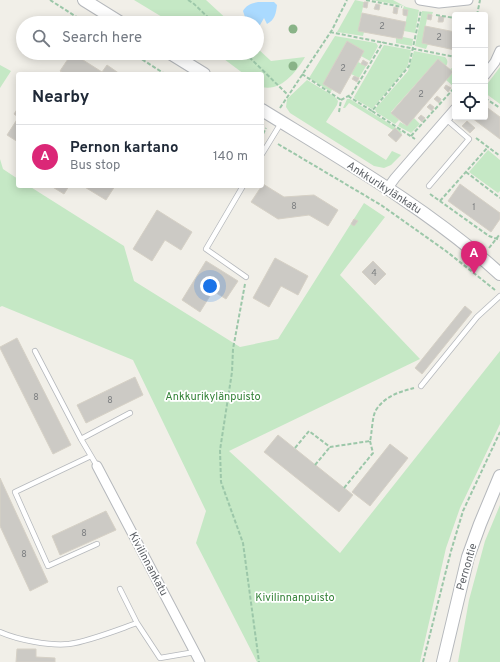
<!DOCTYPE html>
<meta charset="utf-8">
<style>
body{margin:0;font-family:Overpass,sans-serif;background:#f2f2f3;color:#1f2937}
.controls{position:absolute;right:12px;top:12px;display:grid;overflow:hidden;border-radius:4px;box-shadow:0 2px 10px #0003}
.controls button{width:36px;height:36px;display:grid;place-items:center;padding:0;border:0;border-bottom:1px solid #e0e1e3;background:#fff;color:#1f2937;font:20px sans-serif}
.you{position:absolute;left:210px;top:286px;width:14px;height:14px;margin:-10px;border:3px solid #fff;border-radius:50%;background:#1a73e8;box-shadow:0 0 0 6px #1a73e833}
.badge{display:grid;place-items:center;width:26px;height:26px;border-radius:50%;background:#db2777;color:#fff;font-size:13px;font-weight:700}
.pin{position:absolute;translate:-50% -33px;filter:drop-shadow(0 1px 2px #0008)}
.pin::after{content:'';position:absolute;top:21px;width:14px;height:12px;background:inherit;clip-path:polygon(0 0,100% 0,50% 100%)}
.list{margin:0;padding:0;list-style:none}
h2{display:flex;justify-content:space-between;align-items:center;height:52px;margin:0;padding:0 16px;font-size:17px}
h2 small{font-size:13px;font-weight:400;color:#747a83}
.list li{display:grid;grid-template-columns:26px 1fr auto;gap:12px;align-items:center;box-sizing:border-box;height:64px;padding:0 16px;border-top:1px solid #e0e1e3}
.list b{display:block;font-size:15px;white-space:nowrap}
.list p{margin:0;font-size:13px;white-space:nowrap;color:#747a83}
.list em{font-size:13px;font-style:normal;color:#747a83}
.icon{flex:none;width:22px;height:22px;fill:none;stroke:currentColor;stroke-width:2;stroke-linecap:round;stroke-linejoin:round}
.map{position:relative;flex:none;width:500px;height:662px;overflow:hidden}
.search{position:absolute;background:#fff;box-shadow:0 2px 10px #0003;left:16px;top:16px;width:248px;height:44px;display:flex;align-items:center;gap:10px;box-sizing:border-box;padding:0 14px;border-radius:22px;color:#747a83;font-size:15px}
.panel{position:absolute;background:#fff;box-shadow:0 2px 10px #0003;left:16px;top:72px;width:248px;height:116px;border-radius:4px}
.map>svg:first-child{display:block}
</style>
<div class="map">
<svg width="500" height="662" viewBox="0 0 500 662">
<rect width="100%" height="100%" fill="#f1efe8"/>
<path fill="#c5e8c5" d="M134,0H206L231,23H172Z
M355,0L364,2L358,31L364,32L363,36L337,32Z
M372,0H393L406,7L419,10L415,33L404,31L408,10L403,9L404,6Z
M422,11L433,12L432,15L428,14L422,43L428,44L426,49L415,46Z
M335,36L376,43L378,46L370,61L361,56L364,51L347,41L323,84L332,89L331,92L309,78Z
M403,37L413,39L412,46L396,43V38L402,39Z
M384,45L411,50L408,65L405,70L372,109L355,99L354,97Z
M257,48L271,61L305,57C297,71 281,92 262,87V74H244L216,53H257Z
M414,51L445,57C448,60 448,63 446,66L438,59L391,112L399,120L395,124L376,112L375,109L408,71Z
M358,62L366,66L359,78L351,74Z
M0,65L11,71L0,88Z
M500,67V104L485,93V87Z
M452,68L455,71V84L453,86L446,80L453,72L450,69Z
M307,80L335,97L338,101L337,105L326,122L386,160L392,151L401,155L391,165L384,168L374,166L290,113L286,107L287,99Z
M347,99H350L401,131L402,135L395,128L393,130L349,103L345,108H343Z
M414,118L420,124L411,133L398,126L400,122L407,126Z
M488,150L500,160V191L498,193L469,172Z
M0,159L3,169L18,179V186H29L124,246L134,281L240,347L278,339L364,203L385,217L340,275L420,359L229,451L340,553L500,351V424L460,508L446,548L420,662H257L196,543L206,511L133,360L2,306L0,307Z
M500,505V662H458L469,600L485,541Z"/>
<path fill="#aadaff" d="M258,2H274L277,5C276,13 275,20 267,24L264,18L260,25L257,27V23H247L243,11C246,5 252,3 258,2Z"/>
<path fill="#cccac5" stroke="#d6d1c6" d="M364,2H368L367,8L363,7Z
M376,4L380,5L379,10L374,9Z
M394,7L398,8L397,14L393,13Z
M403,9L408,10L407,16L403,15Z
M362,13L406,22L402,39L358,31Z
M428,14L432,15L431,20L427,19Z
M439,16L444,17L443,22H438Z
M425,26L455,32V50L422,43Z
M347,41L364,51L340,94L323,84Z
M72,53L102,72L107,65L120,74H65L60,71Z
M438,59L453,72L407,126L391,113Z
M363,60L368,63L366,66L361,64Z
M354,76L359,78L357,82L352,79Z
M446,85L451,88L448,92L444,88Z
M437,96L441,99L439,103L434,99Z
M430,104L434,107L432,111L427,107Z
M485,106L500,117V139L472,118L485,117Z
M18,108V117L14,114Z
M421,115L425,118L422,122L418,118Z
M18,118V142L7,135Z
M467,121L475,128L470,133L462,126Z
M395,128L402,135L396,142L388,135Z
M263,184L284,197L314,195L338,210L328,226L309,215L278,219L251,202Z
M460,184L500,213V219L491,232L448,201Z
M51,186H69L64,194Z
M83,186H115L106,200Z
M157,210L192,232L181,250L165,240L152,261L133,249Z
M354,219L358,221L354,226L351,224Z
M275,258L308,276L298,295L281,286L269,307L253,298Z
M206,261L238,281L226,299L213,291L200,312L182,300Z
M373,261L386,274L375,285L362,272Z
M465,306L472,312L422,374L415,368Z
M17,338L71,445L53,454L0,348V347Z
M135,377L143,395L86,423L77,405Z
M278,435L353,495L339,512L264,452Z
M390,444L408,458L370,506L352,492Z
M0,478L48,582L30,591L0,526Z
M106,511L116,530L60,555L52,536Z
M17,649H36V657L55,658V662H16Z"/>
<g fill="none" stroke-linecap="round" stroke-linejoin="round">
<defs>
<path id="service" d="M262,154L281,123
M243,186L206,249L246,277
M429,186L469,139L446,119
M35,351L81,439L97,466
M421,386L477,317L500,296
M81,439L130,413
M91,456L15,492L48,566L97,544
M120,589L137,623
M0,632C18,640 50,646 69,644C90,641 117,630 137,623L160,658L195,652"/>
<path id="minor" d="M420,0L439,3L468,0
M485,75L495,62L500,51
M387,189L395,178L455,109
M97,466L200,662"/>
<path id="tertiary" d="M84,0L121,23
M170,53L204,74
M262,110C343,160 430,210 500,274
M443,662L468,557L480,524L500,476"/>
</defs>
<use href="#service" stroke="#b5b8bc" stroke-width="6"/>
<use href="#minor" stroke="#b5b8bc" stroke-width="11"/>
<use href="#tertiary" stroke="#b5b8bc" stroke-width="14"/>
<path stroke="#9cc7a9" stroke-width="2" stroke-dasharray="4 2" stroke-linecap="butt" d="M50,0L86,23
M188,0L193,3L214,23
M366,0L402,7
M436,15L455,18
M477,15L480,0
M330,32L455,57
M132,53L165,74
M245,53L288,95
M302,74L341,100
M348,96L372,111L409,66L421,10
M485,98L500,108
M280,108L332,30L347,0
M372,111L415,139
M339,112L341,100L352,94L383,42
M263,134L266,128
M411,136L455,87
M476,138L500,156
M278,144L381,205L446,251L495,290
M466,172L500,198
M430,194L489,236L500,240
M440,201L488,147
M489,248L500,234
M245,284L233,349L232,372L220,450L221,482L243,543L259,662
M295,448L309,431L330,447L370,441C372,434 372,416 376,410C385,396 399,392 414,388
M315,465L330,447
M344,488L373,453L370,441
M423,662L451,551L463,511L500,432"/>
<use href="#service" stroke="#fff" stroke-width="4.5"/>
<use href="#minor" stroke="#fff" stroke-width="9"/>
<use href="#tertiary" stroke="#fff" stroke-width="12"/>
</g>
<g fill="#89b387">
<circle cx="293" cy="29" r="4.5"/>
<circle cx="293" cy="66" r="4.5"/>
</g>
<g text-anchor="middle" dominant-baseline="central" stroke-width="3.5" stroke-linejoin="round" paint-order="stroke">
<g font-size="9" fill="#7a7d7f">
<text x="382" y="26">2</text>
<text x="439" y="37">2</text>
<text x="343" y="68">2</text>
<text x="421" y="94">2</text>
<text x="294" y="206">8</text>
<text x="474" y="207">1</text>
<text x="374" y="273">4</text>
<text x="36" y="397">8</text>
<text x="110" y="400">8</text>
<text x="84" y="533">8</text>
<text x="24" y="554">8</text>
</g>
<g font-size="11" fill="#5f6368" stroke="#fff">
<text transform="translate(384 188) rotate(33)">Ankkurikylänkatu</text>
<text transform="translate(148 564) rotate(62)">Kivilinnankatu</text>
<text transform="translate(467 567) rotate(-74)">Pernontie</text>
</g>
<g font-size="11" fill="#348238" stroke="#fff">
<text x="213" y="397">Ankkurikylänpuisto</text>
<text x="295" y="598">Kivilinnanpuisto</text>
</g>
</g>
</svg>
<div class="controls">
<button>+</button>
<button>−</button>
<button><svg class="icon" aria-label="locate" viewBox="0 0 24 24"><circle cx="12" cy="12" r="6"/><path d="M12 2v4M12 18v4M2 12h4M18 12h4"/></svg></button>
</div>
<div class="you"></div>
<div class="pin badge" style="left:474px;top:274px">A</div>
<div class="search"><svg class="icon" aria-label="search" viewBox="0 0 24 24"><circle cx="10" cy="10" r="6"/><path d="M15 15l6 6"/></svg>Search here</div>
<section class="panel">
<h2>Nearby<small></small></h2>
<ul class="list">
<li><span class="badge">A</span><div><b>Pernon kartano</b><p>Bus stop</p></div><em>140 m</em></li>
</ul>
</section>
</div>
